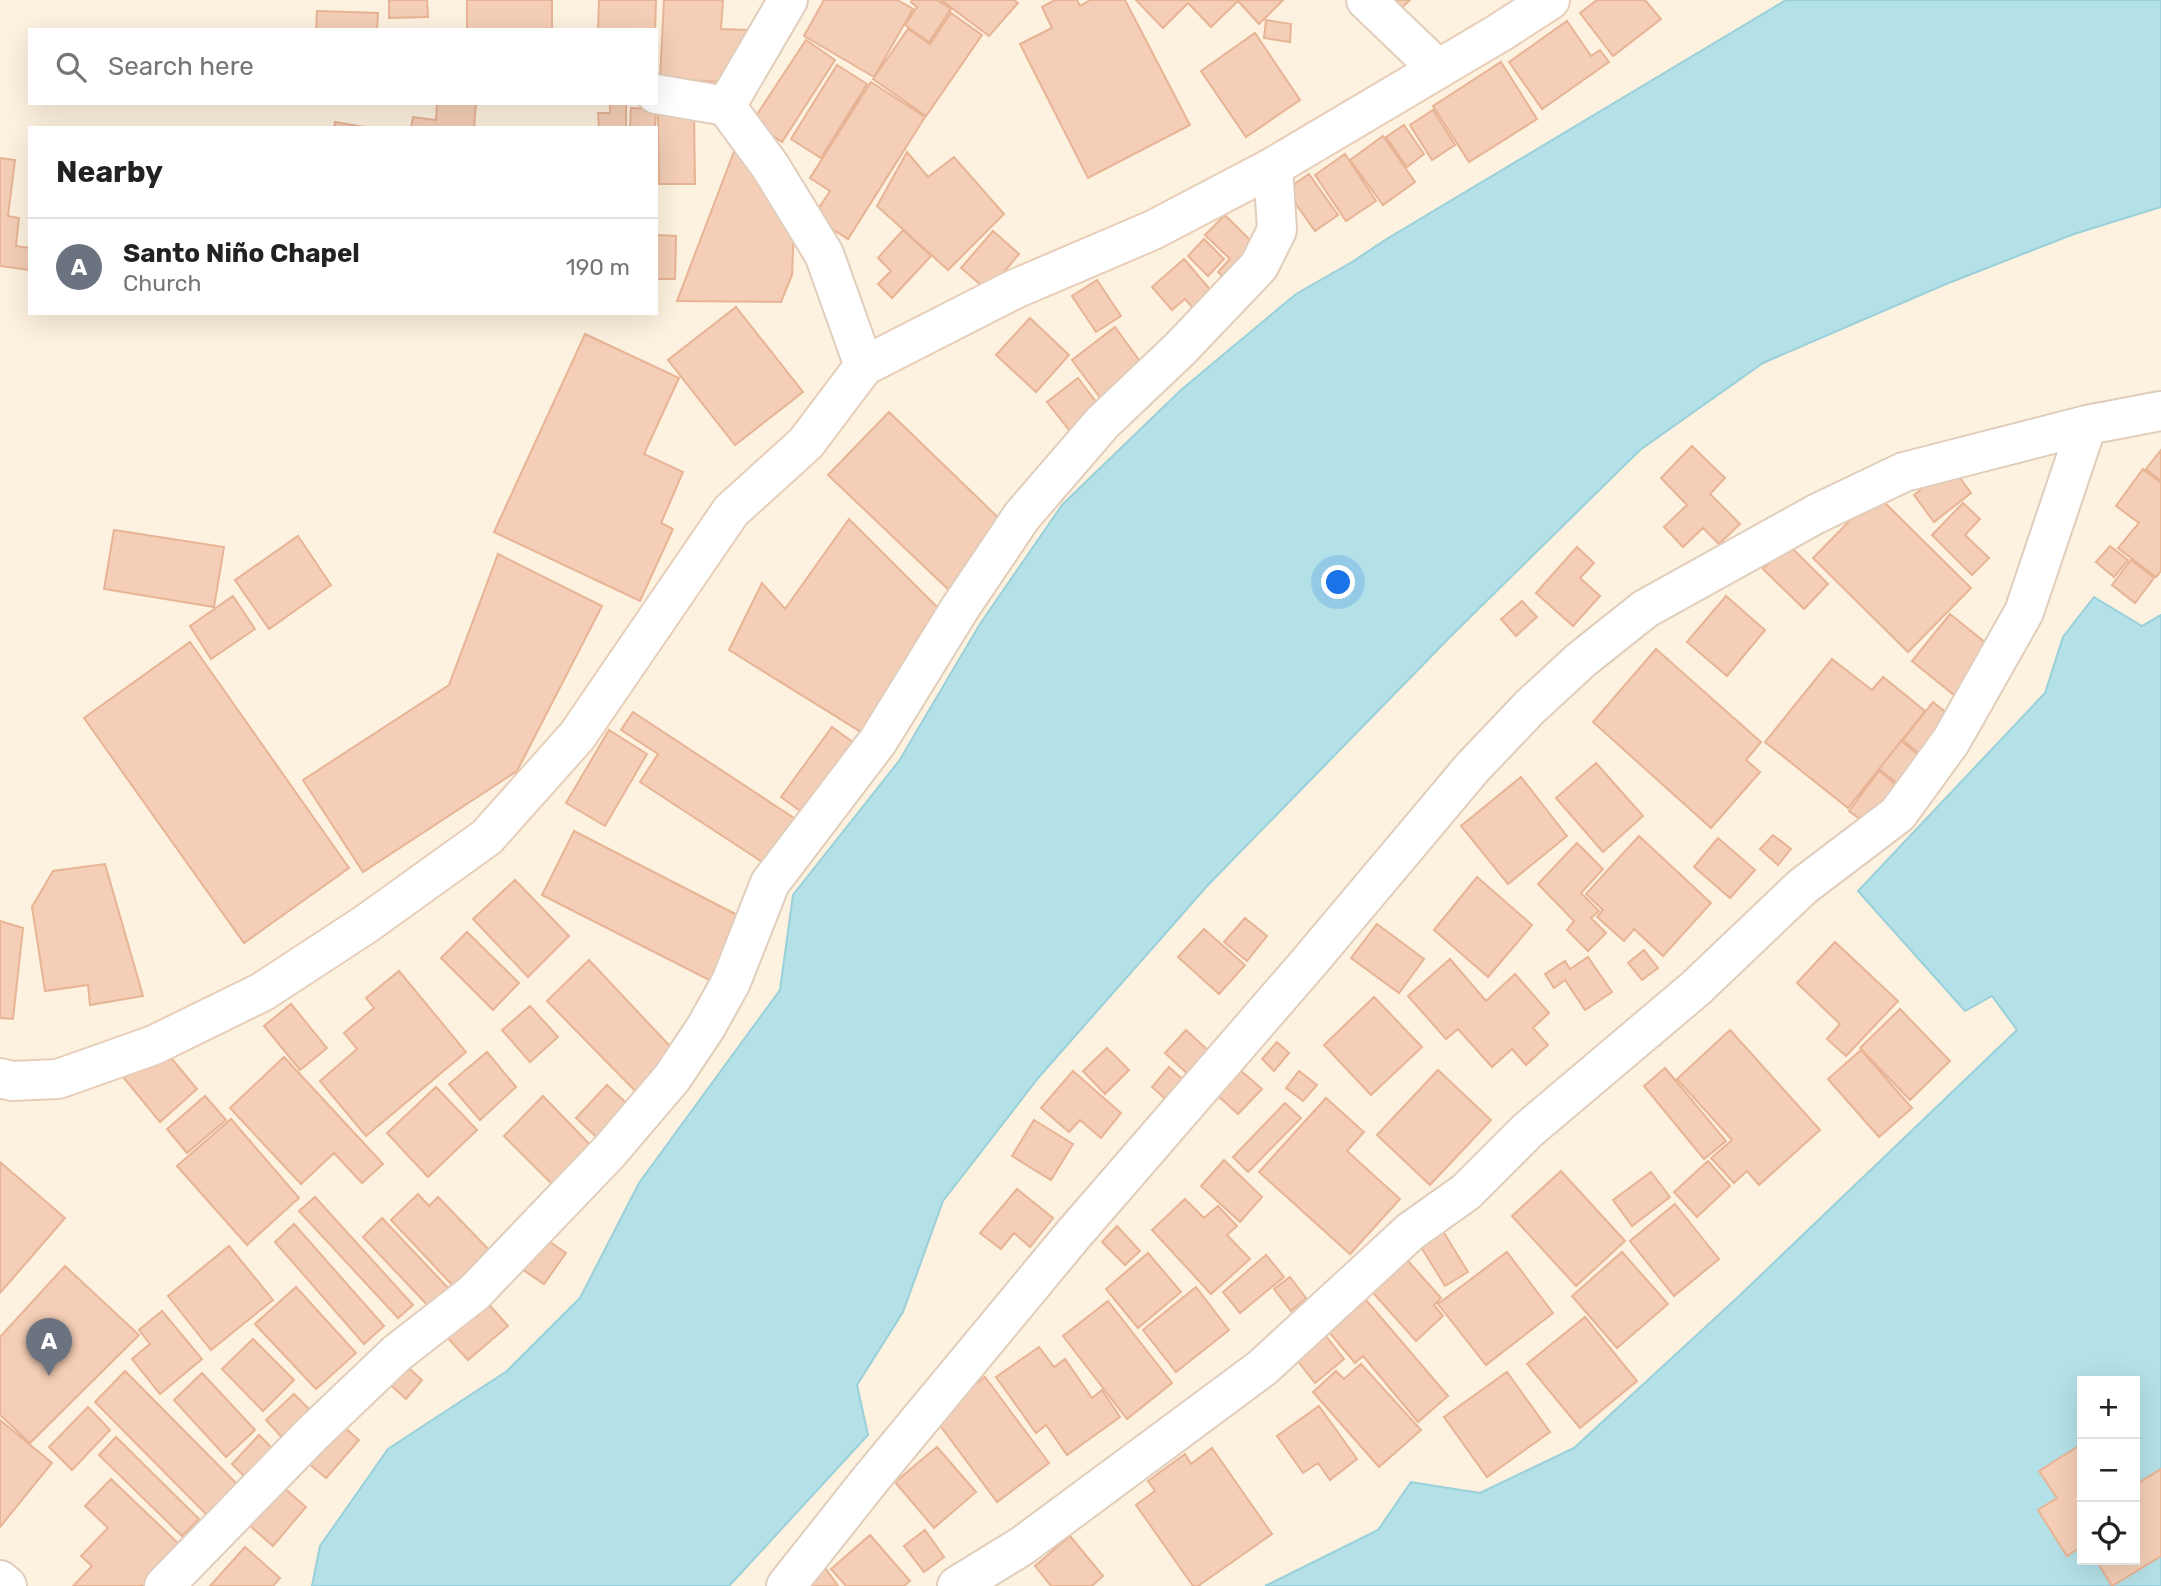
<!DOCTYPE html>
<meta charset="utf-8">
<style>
body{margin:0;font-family:Rubik,sans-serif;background:#f2f2f2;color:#222}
.controls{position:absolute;right:21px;bottom:21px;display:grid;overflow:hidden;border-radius:0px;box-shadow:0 7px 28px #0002}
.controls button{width:63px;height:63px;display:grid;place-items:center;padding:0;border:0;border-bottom:2px solid #e0e0e0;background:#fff;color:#222;font:35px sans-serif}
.you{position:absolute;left:1339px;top:583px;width:24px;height:24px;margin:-18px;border:5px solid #fff;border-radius:50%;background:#1a73e8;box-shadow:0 0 0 10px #1a73e833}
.badge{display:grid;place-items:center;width:46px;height:46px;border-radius:50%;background:#7c3aed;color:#fff;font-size:23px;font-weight:700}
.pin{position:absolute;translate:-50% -58px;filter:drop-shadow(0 2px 4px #0008)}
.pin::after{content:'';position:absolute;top:37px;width:24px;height:21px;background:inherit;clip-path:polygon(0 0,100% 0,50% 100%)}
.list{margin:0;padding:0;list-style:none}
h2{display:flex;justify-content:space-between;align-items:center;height:91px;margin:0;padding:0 28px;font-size:30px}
h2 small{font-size:23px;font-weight:400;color:#767676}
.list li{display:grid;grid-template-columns:46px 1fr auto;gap:21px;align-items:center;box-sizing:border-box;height:98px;padding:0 28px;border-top:2px solid #e0e0e0}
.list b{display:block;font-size:26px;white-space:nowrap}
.list p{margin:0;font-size:23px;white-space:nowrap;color:#767676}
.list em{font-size:23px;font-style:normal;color:#767676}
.icon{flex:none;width:38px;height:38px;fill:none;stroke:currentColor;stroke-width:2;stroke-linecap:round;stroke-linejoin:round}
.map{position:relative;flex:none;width:2161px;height:1586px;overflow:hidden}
.search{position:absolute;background:#fff;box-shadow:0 7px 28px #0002;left:28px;top:28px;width:630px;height:77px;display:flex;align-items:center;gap:18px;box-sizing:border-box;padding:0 24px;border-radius:0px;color:#767676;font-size:26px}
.panel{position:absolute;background:#fff;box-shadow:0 7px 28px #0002;left:28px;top:126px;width:630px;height:189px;border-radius:0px}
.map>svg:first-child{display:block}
</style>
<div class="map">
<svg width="2161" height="1586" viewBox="0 0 2161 1586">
<rect width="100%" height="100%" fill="#fdf1df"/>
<path fill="#b4e0e7" stroke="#99d0d9" stroke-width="2" fill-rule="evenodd" d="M1786,0H2161V207L2074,234L1946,284L1763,363L1640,450L1450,637L1208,885L1039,1077L943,1201L903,1312L857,1385L868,1435L729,1586H312L320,1546L388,1449L507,1371L580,1298L639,1183L780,990L793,895L899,761L980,624L1062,505L1181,390L1296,294L1352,262L1385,240Z
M2094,597L2142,626L2161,615V1586H1265L1378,1530L1411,1482L1480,1493L1574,1448L1737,1298L2017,1030L1992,996L1965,1011L1858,891L2045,693L2063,637ZM2082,1381H2135V1560H2082Z"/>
<path fill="#f4ceb6" stroke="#e7b496" stroke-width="2" d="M389,0H427L428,17L389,18Z
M467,0H552V30H467Z
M599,0H656L655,30H598Z
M664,0H723L721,29L747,30L745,58L733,83L660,78Z
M824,0H897L913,9L874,77L804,36Z
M912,0H937L951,9L929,42L905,25L917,7L911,2Z
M941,0H1014L1018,3L989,36Z
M1055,0H1077L1080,6L1090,0H1125L1190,125L1088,178L1020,44L1052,28L1042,7Z
M1136,0H1283L1259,24L1238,1L1211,27L1188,3L1163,28Z
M1380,0H1410L1394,15Z
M1597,0H1645L1661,19L1613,56L1580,13Z
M317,11L378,13L377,30H316Z
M951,13L982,35L926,116L873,79L908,29L930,44Z
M1266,20L1291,24L1290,42L1264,38Z
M1567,21L1591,56L1600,50L1609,62L1542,109L1509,62Z
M1255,33L1300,100L1246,137L1201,71Z
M806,40L835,60L782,142L752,122Z
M1501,62L1537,119L1469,162L1433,106Z
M837,65L867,84L821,158L791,139Z
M871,82L925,117L848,239L813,217L830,191L810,178Z
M437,103H476L474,128H411L413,117L436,120Z
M610,103H626V128H599L598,113H610Z
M631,108L656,109L655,128H630Z
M1433,110L1455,145L1432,160L1410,125Z
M694,112L695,184H659L658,113Z
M335,122L370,128H334Z
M1404,125L1424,154L1407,167L1386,137Z
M1383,136L1415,182L1383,205L1350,160Z
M735,149L794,227L792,275L781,302L677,301Z
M907,152L928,177L954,157L1004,214L948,270L877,206Z
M1345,154L1376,201L1346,221L1315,175Z
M0,158L15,160L8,216L19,218L16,246L30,248V270L0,266Z
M1309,174L1338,215L1315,231L1286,190Z
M1225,215L1264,254L1233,286L1218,272L1230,259L1205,235Z
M903,230L931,256L892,298L878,284L891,271L878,258Z
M993,231L1019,254L988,291L961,268Z
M656,235L676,236L675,279H656Z
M1204,239L1224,259L1208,276L1188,256Z
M1184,259L1219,300L1200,316L1185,299L1172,310L1152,287Z
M1097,280L1121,316L1096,332L1072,296Z
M736,307L803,392L735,445L668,360Z
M1030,318L1069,355L1036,392L996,355Z
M1115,327L1150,375L1107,407L1072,360Z
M585,334L679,378L644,454L683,472L661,523L673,529L640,601L494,532Z
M1078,378L1103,411L1073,435L1047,402Z
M889,412L1009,528L950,591L828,475Z
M1692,446L1725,478L1710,494L1740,524L1719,544L1703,528L1683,547L1664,527L1687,505L1661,478Z
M2161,450V481L2146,469Z
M1951,466L1971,493L1934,522L1914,495Z
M2143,469L2161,483V571L2156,577L2118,548L2139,523L2116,506Z
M1876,494L1971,588L1908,652L1813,558Z
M1963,503L1980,519L1965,535L1989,558L1972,575L1932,535Z
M849,519L943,613L874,740L729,650L762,583L785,609Z
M114,530L224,547L214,607L104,589Z
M298,536L331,585L269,629L235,580Z
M1788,544L1828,584L1804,609L1763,569Z
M2110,546L2128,560L2114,577L2096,562Z
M1577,547L1594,563L1580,578L1600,596L1573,626L1536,593Z
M498,554L602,606L517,771L363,872L303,780L449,685Z
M2131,560L2154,578L2135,603L2112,585Z
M233,596L255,629L211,659L190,626Z
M1726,596L1765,630L1727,676L1687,642Z
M1522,601L1537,617L1516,636L1501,619Z
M1950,614L1992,648L1954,695L1912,661Z
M190,642L349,868L244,943L84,718Z
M1656,649L1761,742L1746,760L1760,772L1711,828L1593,722Z
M1832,659L1872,690L1883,677L1925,711L1848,808L1765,742Z
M1933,702L1953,718L1923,757L1903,740Z
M633,712L803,824L773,869L640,782L658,754L621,730Z
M832,727L861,748L810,818L781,797Z
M609,730L647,754L605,826L566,803Z
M1901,741L1924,759L1902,787L1879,769Z
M1596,763L1643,816L1603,852L1556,798Z
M1879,771L1900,788L1869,826L1849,811Z
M1521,777L1567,836L1508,884L1461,826Z
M574,831L747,920L715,983L542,895Z
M1773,835L1791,849L1778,865L1760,849Z
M1639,836L1711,903L1663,956L1634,929L1624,941L1597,917L1603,910L1586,894Z
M1718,838L1755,870L1730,898L1694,867Z
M1577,843L1603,869L1581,893L1599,911L1591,918L1606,933L1588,951L1567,930L1574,921L1538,884Z
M105,864L143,996L90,1005L88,985L45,991L32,907L53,871Z
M1477,877L1532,925L1488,977L1434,930Z
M515,880L569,936L528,977L473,919Z
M1245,918L1267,936L1247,961L1224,942Z
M0,921L23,928L13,1019L0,1018Z
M1377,924L1424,959L1399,993L1351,958Z
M1204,929L1245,965L1219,994L1178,957Z
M467,932L519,983L493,1010L441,958Z
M1835,942L1898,1001L1846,1056L1827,1039L1840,1024L1797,983Z
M1644,950L1658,968L1642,980L1628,963Z
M1588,957L1612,992L1585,1010L1565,980L1554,988L1545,974L1565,961L1570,969Z
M1450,959L1486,1001L1515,974L1549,1013L1533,1028L1548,1045L1526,1065L1512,1049L1492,1067L1458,1029L1446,1039L1408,996Z
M589,960L682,1059L644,1100L547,1001Z
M399,971L466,1052L366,1136L320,1081L357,1049L344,1033L374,1008L366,998Z
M1374,997L1422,1047L1371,1095L1324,1045Z
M291,1004L327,1048L300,1070L264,1026Z
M530,1006L558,1037L530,1062L502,1030Z
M1900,1009L1950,1061L1910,1100L1860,1048Z
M1186,1030L1212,1054L1191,1077L1165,1053Z
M1730,1030L1820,1130L1759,1185L1747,1171L1734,1183L1711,1158L1732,1140L1677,1079Z
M1277,1042L1289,1053L1274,1071L1262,1059Z
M1107,1048L1129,1070L1105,1094L1083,1071Z
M1861,1050L1912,1108L1879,1137L1828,1079Z
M487,1052L516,1087L480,1120L449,1084Z
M284,1057L383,1164L362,1183L334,1153L301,1184L230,1108Z
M172,1059L197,1089L160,1122L123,1077Z
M1169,1067L1189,1085L1171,1104L1152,1087Z
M1665,1068L1726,1141L1704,1159L1644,1086Z
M1240,1070L1262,1089L1238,1114L1217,1095Z
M1438,1070L1491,1120L1430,1185L1377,1135Z
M1073,1071L1121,1113L1101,1138L1080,1120L1069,1132L1041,1108Z
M1299,1071L1317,1085L1303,1101L1286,1088Z
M607,1085L638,1114L607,1147L576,1118Z
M436,1087L477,1130L428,1177L387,1133Z
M205,1096L226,1120L187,1153L167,1129Z
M543,1096L598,1153L559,1191L504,1136Z
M1326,1098L1364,1132L1347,1151L1400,1199L1350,1254L1259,1172Z
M1285,1103L1301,1118L1248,1172L1233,1157Z
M231,1119L299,1198L247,1245L177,1166Z
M1034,1120L1073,1144L1051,1180L1012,1156Z
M1224,1160L1262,1197L1240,1222L1201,1186Z
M1708,1161L1730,1186L1697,1217L1674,1192Z
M0,1162L65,1218L0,1293Z
M1561,1171L1625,1241L1576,1286L1512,1216Z
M1651,1172L1670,1197L1632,1226L1613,1200Z
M1017,1189L1053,1218L1030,1247L1014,1233L1001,1249L980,1233Z
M418,1194L429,1206L438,1197L492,1253L455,1288L391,1220Z
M315,1197L413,1305L398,1318L299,1211Z
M1185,1199L1204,1218L1218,1206L1237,1226L1227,1235L1250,1259L1211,1294L1152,1230Z
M1675,1204L1719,1259L1674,1296L1630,1241Z
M382,1218L451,1291L432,1310L363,1237Z
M294,1224L384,1326L364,1344L275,1242Z
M1117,1226L1140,1251L1125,1265L1102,1242Z
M1441,1228L1468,1272L1445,1286L1418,1242Z
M538,1234L566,1253L544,1284L516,1265Z
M229,1246L273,1300L211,1350L168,1296Z
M1507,1252L1553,1313L1486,1365L1438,1304Z
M1622,1252L1668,1304L1617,1348L1572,1296Z
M1148,1253L1181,1292L1138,1328L1106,1289Z
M1401,1253L1441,1298L1434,1305L1443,1316L1416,1341L1367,1286Z
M1266,1255L1284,1277L1240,1313L1223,1292Z
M65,1266L139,1335L30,1443L0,1415V1337Z
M1290,1277L1306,1298L1291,1311L1274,1289Z
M296,1287L356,1353L316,1389L255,1324Z
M1196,1287L1229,1330L1176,1372L1143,1330Z
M485,1300L508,1326L468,1360L445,1335Z
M1366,1300L1448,1396L1418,1422L1363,1356L1355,1363L1329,1332Z
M1108,1301L1172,1383L1127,1419L1063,1336Z
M162,1311L202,1359L160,1394L132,1359L150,1344L139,1330Z
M1585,1317L1637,1381L1580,1428L1527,1364Z
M1326,1336L1344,1359L1315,1383L1297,1360Z
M253,1339L294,1380L263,1411L222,1369Z
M1039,1347L1054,1367L1065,1359L1092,1398L1102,1390L1120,1417L1067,1455L1046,1425L1036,1433L996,1377Z
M400,1360L422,1380L406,1399L384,1379Z
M1361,1364L1421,1430L1379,1467L1313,1392L1336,1371L1344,1379Z
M125,1371L239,1486L208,1516L95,1402Z
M1507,1372L1550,1432L1487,1477L1444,1417Z
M202,1373L255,1430L226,1457L174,1400Z
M985,1377L1049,1463L997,1502L933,1416Z
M294,1394L318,1418L289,1445L266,1420Z
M1319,1406L1357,1459L1330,1480L1318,1463L1303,1473L1277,1436Z
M88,1407L110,1430L72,1470L49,1447Z
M335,1419L359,1440L326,1478L302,1458Z
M0,1420L52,1463L0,1527Z
M259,1435L279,1455L252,1484L232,1464Z
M116,1437L199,1519L182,1536L99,1455Z
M2082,1444V1546L2067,1556L2038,1510L2057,1498L2039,1471Z
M937,1447L976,1492L934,1528L895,1482Z
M1212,1448L1272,1534L1198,1586H1193L1136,1505L1155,1491L1148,1481L1185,1454L1191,1464Z
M2161,1469V1556L2112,1586L2096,1560H2135V1485Z
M111,1479L181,1546L142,1586H73L92,1566L81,1556L108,1528L85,1506Z
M283,1487L306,1507L273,1546L249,1525Z
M925,1530L944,1557L924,1572L904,1546Z
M870,1535L910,1581L904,1586H846L831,1569Z
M1070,1536L1103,1576L1092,1586H1051L1035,1566Z
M245,1547L280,1578L273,1586H210Z
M826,1569L838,1586H802Z"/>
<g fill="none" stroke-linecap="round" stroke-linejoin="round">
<defs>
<path id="minor" d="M1366,0L1438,69
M656,94L726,106L770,166L824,254L864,366
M726,106L788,0
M0,1580L7,1586
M164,1586L311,1435L397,1353L474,1293L609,1152L672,1078L706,1027L731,982L770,883L878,741L960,608L1022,516L1103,422L1180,349L1259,266L1277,230L1273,167
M786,1586L870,1480L1072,1236L1310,961L1472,768L1530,707L1581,660L1645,609L1816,514L1904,472L2087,425L2161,411
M957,1586L1022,1546L1262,1368L1411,1231L1466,1192L1528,1130L1696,988L1802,887L1898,814L1951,741L2024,612L2087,425"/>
<path id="secondary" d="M0,1078L12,1081L58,1079L154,1045L262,992L366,924L487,837L577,736L731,511L806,443L864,366L1015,289L1153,230L1273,167L1499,33L1550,0"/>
</defs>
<use href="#minor" stroke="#e1cdbb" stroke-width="42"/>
<use href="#secondary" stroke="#e7ceb9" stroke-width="42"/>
<use href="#minor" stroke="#fff" stroke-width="38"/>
<use href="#secondary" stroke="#fff" stroke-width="38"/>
</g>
</svg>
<div class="controls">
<button>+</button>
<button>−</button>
<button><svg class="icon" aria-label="locate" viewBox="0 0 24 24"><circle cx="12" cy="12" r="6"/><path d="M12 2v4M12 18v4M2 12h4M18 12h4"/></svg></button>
</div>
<div class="you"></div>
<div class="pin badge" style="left:49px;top:1376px;background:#6b7280">A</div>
<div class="search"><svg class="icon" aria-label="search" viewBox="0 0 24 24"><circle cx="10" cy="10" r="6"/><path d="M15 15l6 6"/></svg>Search here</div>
<section class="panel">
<h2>Nearby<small></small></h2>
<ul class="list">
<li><span class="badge" style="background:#6b7280">A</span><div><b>Santo Niño Chapel</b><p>Church</p></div><em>190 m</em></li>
</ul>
</section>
</div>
